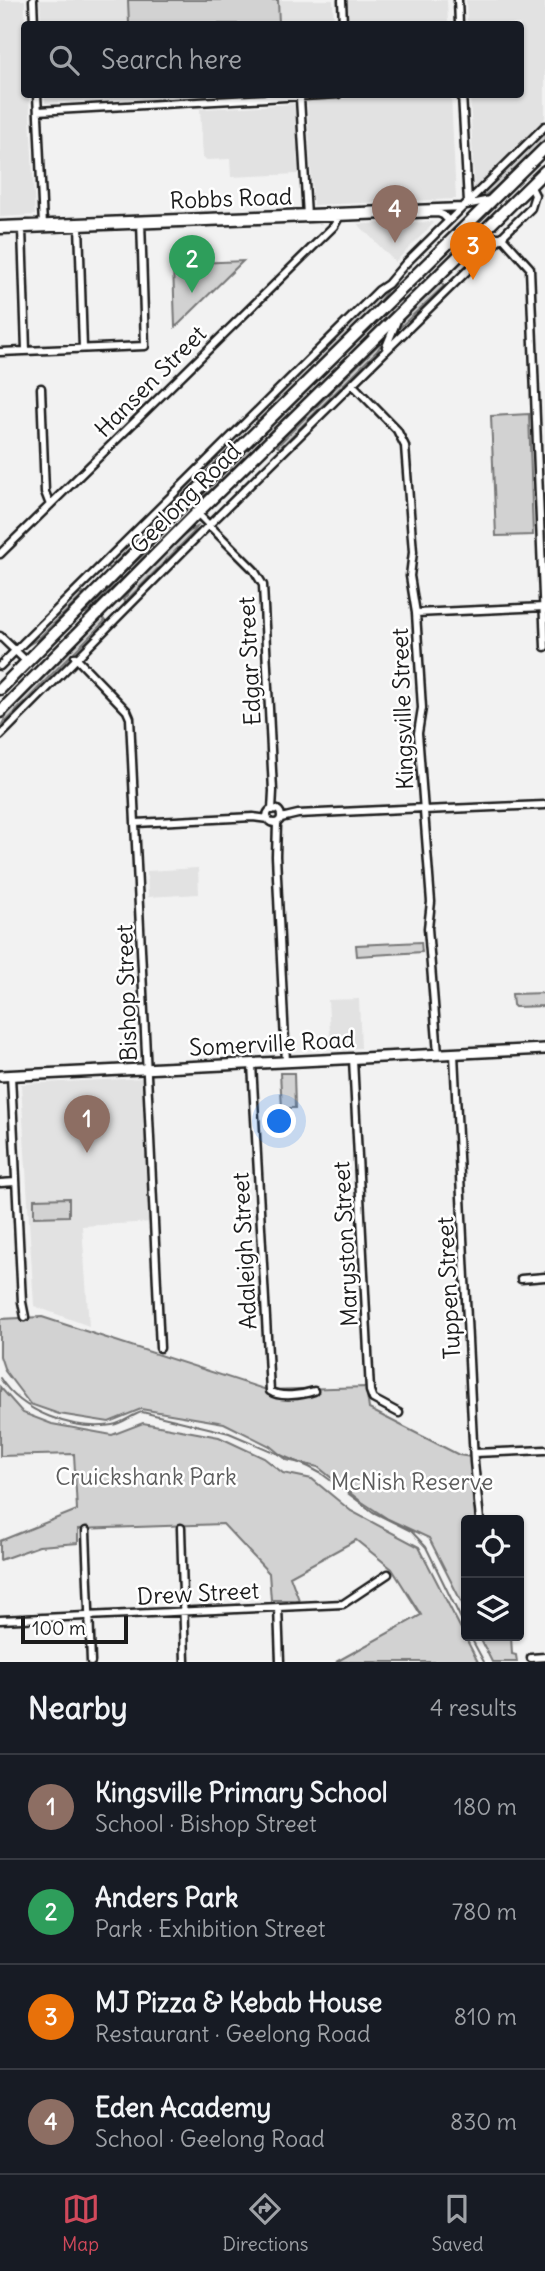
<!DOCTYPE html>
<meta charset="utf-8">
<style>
body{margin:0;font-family:Delius,sans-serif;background:#242831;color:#f1f3f6}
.controls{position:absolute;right:21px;bottom:21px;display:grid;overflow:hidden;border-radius:7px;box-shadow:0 2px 5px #0004}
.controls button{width:63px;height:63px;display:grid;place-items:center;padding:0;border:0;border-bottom:2px solid #363941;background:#171b24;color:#f1f3f6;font:35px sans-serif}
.scale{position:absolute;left:21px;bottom:18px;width:107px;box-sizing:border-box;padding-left:7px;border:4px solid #1c1c1c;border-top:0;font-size:19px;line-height:24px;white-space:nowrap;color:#1c1c1c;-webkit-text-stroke:5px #fff;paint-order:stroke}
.you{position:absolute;left:280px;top:1122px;width:24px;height:24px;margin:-18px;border:5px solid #fff;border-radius:50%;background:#1a73e8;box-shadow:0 0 0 10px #1a73e833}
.badge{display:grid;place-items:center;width:46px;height:46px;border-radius:50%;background:#d1495b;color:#fff;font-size:23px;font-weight:700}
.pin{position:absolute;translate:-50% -58px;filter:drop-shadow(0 2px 4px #0008)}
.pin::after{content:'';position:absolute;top:37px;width:24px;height:21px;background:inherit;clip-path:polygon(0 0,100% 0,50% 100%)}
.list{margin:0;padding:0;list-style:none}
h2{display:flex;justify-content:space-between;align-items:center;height:91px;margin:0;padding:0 28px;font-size:30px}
h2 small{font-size:23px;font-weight:400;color:#9ea1a6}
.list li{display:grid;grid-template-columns:46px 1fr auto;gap:21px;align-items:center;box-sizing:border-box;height:105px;padding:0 28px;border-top:2px solid #363941}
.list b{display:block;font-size:26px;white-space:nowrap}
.list p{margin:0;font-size:23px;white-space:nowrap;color:#9ea1a6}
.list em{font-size:23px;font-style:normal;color:#9ea1a6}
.icon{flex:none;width:38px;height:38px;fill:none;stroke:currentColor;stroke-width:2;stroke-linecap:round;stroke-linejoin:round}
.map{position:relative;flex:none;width:545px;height:1662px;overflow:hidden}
.search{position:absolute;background:#171b24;box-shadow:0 2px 5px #0004;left:21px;right:21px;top:21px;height:77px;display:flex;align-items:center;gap:18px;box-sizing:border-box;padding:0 24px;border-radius:7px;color:#9ea1a6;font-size:26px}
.sheet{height:511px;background:#171b24}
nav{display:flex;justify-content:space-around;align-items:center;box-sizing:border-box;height:98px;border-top:2px solid #363941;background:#171b24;font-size:19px;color:#9ea1a6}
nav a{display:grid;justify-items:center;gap:4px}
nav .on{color:#d1495b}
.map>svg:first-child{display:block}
</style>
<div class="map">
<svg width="545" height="1662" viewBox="0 0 545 1662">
<rect width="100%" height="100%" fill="#f2f2f2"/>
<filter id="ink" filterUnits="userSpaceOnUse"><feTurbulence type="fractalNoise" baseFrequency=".0143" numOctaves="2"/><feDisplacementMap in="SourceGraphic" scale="14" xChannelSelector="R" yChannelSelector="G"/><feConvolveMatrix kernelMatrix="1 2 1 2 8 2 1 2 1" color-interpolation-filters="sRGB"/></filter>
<g filter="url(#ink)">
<path fill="#e2e2e2" d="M0,0H25L24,94L29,95L35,215L0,217Z
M40,0H333L334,24H41Z
M346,0H447L448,24H347Z
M466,0H545V118L474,189L470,95L520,94V24H467Z
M45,94L221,95L45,103Z
M346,94L451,95L456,199L313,205L307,100L344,98Z
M295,104L298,174L231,177L230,159L207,160L203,158L200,109Z
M432,222L433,224L395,262L358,224Z
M198,868L199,894L148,897L147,871Z
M359,999L361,1048L331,1049L328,1000Z
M144,1078L153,1222L82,1226L89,1326L34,1306L21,1084Z"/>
<path fill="#d2d2d2" stroke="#777" stroke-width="2" d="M128,0H278L279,24H129Z
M545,132V139L495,188L484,196L482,194Z
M243,261L180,323L175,327L173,264Z
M440,282L444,286L395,332L404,318Z
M385,290H387L386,292L375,307L259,422L255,418Z
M399,300H401L402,303L200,501L208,488Z
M386,337L377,351L280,448L277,446Z
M529,414L533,535L496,536L491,416Z
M228,444L231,447L226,453L113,565L109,569L106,566Z
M197,527L193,533L125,602L123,600C139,579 173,539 197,527Z
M147,551L149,553L86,613L84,611Z
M80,591L83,593L79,599L38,639L25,647Z
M102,617L105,621L52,674L0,728L8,713Z
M421,942L422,952L357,956L356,945Z
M545,993V1006L515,1007L513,1005L512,994Z
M280,1073H294L295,1108H282Z
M69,1198V1216L34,1217V1199Z
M42,1317L267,1390L366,1387L369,1409L459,1455L471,1457L473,1502L477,1520H466V1611L429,1538L388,1519L359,1500L318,1467L287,1460L270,1446L224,1423L141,1409L109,1422L59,1414L30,1404L5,1371L0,1356V1319Z
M0,1387L23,1413L52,1424L112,1435L143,1423L219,1437L264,1458L283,1473L312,1479L351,1511L419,1547L478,1662H336L421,1615L392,1569L356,1540L290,1576L299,1600H271L269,1573L223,1524L78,1529V1543L39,1546L0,1560V1541L77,1510L74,1454L0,1456Z
M479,1636H511L512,1654L516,1655L517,1662H492Z"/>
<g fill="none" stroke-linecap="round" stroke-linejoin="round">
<path stroke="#707070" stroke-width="2" d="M0,1378C21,1412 73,1431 112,1425C124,1423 131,1415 142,1412L229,1433L309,1467L322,1474L373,1512L411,1531L426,1547L466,1629
M470,1636L484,1662"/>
<defs>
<path id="minor" d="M33,0L34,24
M342,0L343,24
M458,0L459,24
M37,94L43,226
M462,94L468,202
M300,98L307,216
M38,111L338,94
M466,205L490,200
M79,224L83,348
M0,225L463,207
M22,229L26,350
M0,230L438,213L443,215L448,220
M478,237H502L530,268L545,647
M386,347L398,318
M0,352L145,346L141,221
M352,384L397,430L405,446L413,552L410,576L416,613L422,708L418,733L431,902L428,928L438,1054
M41,388L45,492L50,505
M197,513L254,570L263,585L273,791L272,810
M0,554L334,226L342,212
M416,613L545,607
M0,636L26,661
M75,657L127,711L130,718L160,1348
M0,666L379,290L388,284L405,264L545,126
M0,736L209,525L531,208L535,195L530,185
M267 816a7 7 0 1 1 14 0a7 7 0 1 1-14 0Z
M424,810L545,805
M281,818L298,814L424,808
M136,823L253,817L268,819
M277,823L276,856L286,1062
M454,1054L474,1462L480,1520
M353,1059L370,1391L373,1399L399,1413
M252,1064L270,1391C280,1398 302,1395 314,1391
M11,1076L22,1302L25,1317
M0,1183L16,1182
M521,1279L545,1277
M474,1453L545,1450
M181,1528L185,1662
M86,1531L91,1662
M278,1607L280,1662
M0,1620L343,1604L388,1574
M531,1658L545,1657"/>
<path id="secondary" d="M0,1076L545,1049"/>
<path id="trunk" d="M0,689L185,502L545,148
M0,712L197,513L545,171"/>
</defs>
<use href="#minor" stroke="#1c1c1c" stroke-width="11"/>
<use href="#secondary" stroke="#1c1c1c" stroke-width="14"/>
<use href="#trunk" stroke="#1c1c1c" stroke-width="15"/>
<use href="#minor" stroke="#fff" stroke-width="6"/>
<use href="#secondary" stroke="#fff" stroke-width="9"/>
<use href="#trunk" stroke="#fff" stroke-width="10"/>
</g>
</g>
<g text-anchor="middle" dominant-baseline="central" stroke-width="5" stroke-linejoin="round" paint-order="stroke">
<g font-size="23" fill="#1c1c1c" stroke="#fff">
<text transform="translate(231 198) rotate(-2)">Robbs Road</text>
<text transform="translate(150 381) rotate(-45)">Hansen Street</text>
<text transform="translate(185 498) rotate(-45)">Geelong Road</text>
<text transform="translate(249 661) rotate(-93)">Edgar Street</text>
<text transform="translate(402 709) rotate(-92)">Kingsville Street</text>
<text transform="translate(126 993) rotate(-92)">Bishop Street</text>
<text transform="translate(272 1043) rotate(-3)">Somerville Road</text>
<text transform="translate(345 1244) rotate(-93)">Maryston Street</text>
<text transform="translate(244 1251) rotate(-93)">Adaleigh Street</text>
<text transform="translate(448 1288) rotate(-93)">Tuppen Street</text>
<text transform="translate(198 1593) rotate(-3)">Drew Street</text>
</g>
<g font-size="23" fill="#5c5c5c" stroke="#fff">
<text x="146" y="1476">Cruickshank Park</text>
<text x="412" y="1481">McNish Reserve</text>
</g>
</g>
</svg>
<div class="controls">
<button><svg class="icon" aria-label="locate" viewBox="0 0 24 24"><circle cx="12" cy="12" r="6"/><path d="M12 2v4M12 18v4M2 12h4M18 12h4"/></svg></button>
<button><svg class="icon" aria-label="layers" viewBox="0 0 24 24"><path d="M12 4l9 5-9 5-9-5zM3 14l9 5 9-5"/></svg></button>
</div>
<div class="scale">100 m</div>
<div class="you"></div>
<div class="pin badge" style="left:87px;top:1153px;background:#8d6e63">1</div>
<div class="pin badge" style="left:192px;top:293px;background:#2e9e5b">2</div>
<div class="pin badge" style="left:473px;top:280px;background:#e8710a">3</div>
<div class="pin badge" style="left:395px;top:243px;background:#8d6e63">4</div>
<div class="search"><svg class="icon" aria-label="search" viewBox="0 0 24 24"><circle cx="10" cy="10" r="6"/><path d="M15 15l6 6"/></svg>Search here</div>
</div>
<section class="sheet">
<h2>Nearby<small>4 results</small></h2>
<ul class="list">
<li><span class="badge" style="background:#8d6e63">1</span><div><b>Kingsville Primary School</b><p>School · Bishop Street</p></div><em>180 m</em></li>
<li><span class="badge" style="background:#2e9e5b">2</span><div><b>Anders Park</b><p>Park · Exhibition Street</p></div><em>780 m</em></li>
<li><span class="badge" style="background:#e8710a">3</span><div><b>MJ Pizza &amp; Kebab House</b><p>Restaurant · Geelong Road</p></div><em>810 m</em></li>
<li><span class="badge" style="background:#8d6e63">4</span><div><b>Eden Academy</b><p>School · Geelong Road</p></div><em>830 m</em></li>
</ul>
</section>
<nav>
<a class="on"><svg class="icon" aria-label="map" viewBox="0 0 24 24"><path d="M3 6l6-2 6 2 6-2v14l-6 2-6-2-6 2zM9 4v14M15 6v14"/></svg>Map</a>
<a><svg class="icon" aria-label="directions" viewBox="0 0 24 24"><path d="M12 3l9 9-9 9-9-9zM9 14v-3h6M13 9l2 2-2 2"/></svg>Directions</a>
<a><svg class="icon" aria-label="saved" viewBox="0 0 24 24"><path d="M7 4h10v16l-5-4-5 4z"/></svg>Saved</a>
</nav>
